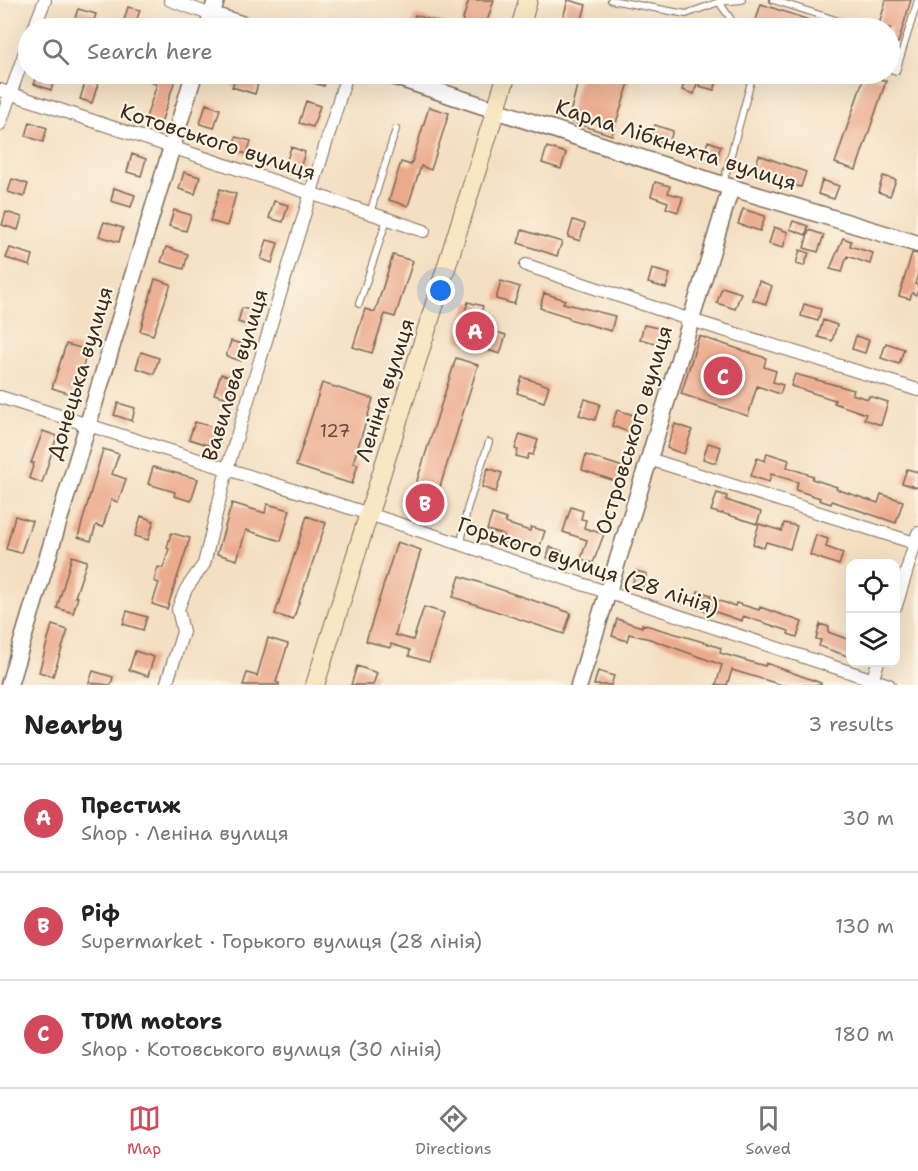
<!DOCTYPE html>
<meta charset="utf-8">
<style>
body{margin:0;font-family:"Shantell Sans",sans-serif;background:#f6f6f6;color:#222}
.controls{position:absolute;right:18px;bottom:18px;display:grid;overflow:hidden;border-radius:12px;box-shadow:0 6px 24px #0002}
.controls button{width:54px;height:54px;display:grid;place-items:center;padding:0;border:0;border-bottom:2px solid #e0e0e0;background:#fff;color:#222;font:30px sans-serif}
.you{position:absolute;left:441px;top:291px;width:21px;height:21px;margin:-15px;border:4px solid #fff;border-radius:50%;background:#1a73e8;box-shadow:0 0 0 9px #1a73e833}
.badge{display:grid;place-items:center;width:39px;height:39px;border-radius:50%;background:#d1495b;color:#fff;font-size:20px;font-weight:700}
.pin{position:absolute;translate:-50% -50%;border:3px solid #fff;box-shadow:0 2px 6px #0006}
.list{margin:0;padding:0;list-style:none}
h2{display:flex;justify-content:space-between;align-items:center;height:78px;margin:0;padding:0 24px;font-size:26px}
h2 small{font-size:20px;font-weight:400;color:#767676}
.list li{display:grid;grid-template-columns:39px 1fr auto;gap:18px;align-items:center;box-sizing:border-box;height:108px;padding:0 24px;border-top:2px solid #e0e0e0}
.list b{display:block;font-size:22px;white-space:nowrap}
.list p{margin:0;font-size:20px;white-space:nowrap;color:#767676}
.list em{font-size:20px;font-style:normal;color:#767676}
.icon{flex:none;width:33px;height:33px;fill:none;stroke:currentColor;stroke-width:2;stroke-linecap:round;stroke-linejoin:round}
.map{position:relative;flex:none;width:918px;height:685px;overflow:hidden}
.search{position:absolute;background:#fff;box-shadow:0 6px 24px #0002;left:18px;right:18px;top:18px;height:66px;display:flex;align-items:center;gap:15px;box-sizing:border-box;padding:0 21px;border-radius:33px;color:#767676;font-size:22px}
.sheet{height:402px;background:#fff}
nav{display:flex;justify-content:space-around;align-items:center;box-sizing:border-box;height:84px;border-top:2px solid #e0e0e0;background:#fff;font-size:16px;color:#767676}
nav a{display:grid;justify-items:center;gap:3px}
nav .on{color:#d1495b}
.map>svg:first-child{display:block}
</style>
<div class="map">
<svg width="918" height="685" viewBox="0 0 918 685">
<rect width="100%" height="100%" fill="#fcf5e5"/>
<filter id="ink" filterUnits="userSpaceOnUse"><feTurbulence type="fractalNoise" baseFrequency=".0167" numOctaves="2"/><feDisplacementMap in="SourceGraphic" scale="12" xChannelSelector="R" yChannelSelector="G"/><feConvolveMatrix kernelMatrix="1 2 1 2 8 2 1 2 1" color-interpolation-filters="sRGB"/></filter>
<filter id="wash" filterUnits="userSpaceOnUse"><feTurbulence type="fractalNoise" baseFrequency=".008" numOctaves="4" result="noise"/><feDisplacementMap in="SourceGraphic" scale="24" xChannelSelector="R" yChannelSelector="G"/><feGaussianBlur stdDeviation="1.35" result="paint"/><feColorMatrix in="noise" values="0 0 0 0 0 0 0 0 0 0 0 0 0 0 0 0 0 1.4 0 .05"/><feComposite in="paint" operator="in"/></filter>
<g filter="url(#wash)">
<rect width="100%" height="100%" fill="#f4dfc2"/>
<g id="blocks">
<path fill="#ecaa8d" d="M469,0H494L485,28H460Z
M568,0L586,5L581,23L563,18Z
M886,0H911L898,43L890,41V28H878Z
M761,4L830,27V28H762L754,26Z
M128,7L140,10L134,28L122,27Z
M78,9L96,14L92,27L74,21Z
M415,15L452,26V28H410Z
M38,74H56L51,90L34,84Z
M153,74H165L176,77L160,126L145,121L156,87V84L150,82Z
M237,74L259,80L255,94L232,87Z
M309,74H327L324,86L307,81Z
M580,74H632L612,135L568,121Z
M702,74H720L714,90L699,86Z
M865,74L886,81L856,170L835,163Z
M686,76L698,80L694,94L682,90Z
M86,80L98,84L92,103L80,99Z
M306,101L320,106L313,127L299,123Z
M206,104L220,109L214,128L200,124Z
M429,107L449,113L431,170L421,166L408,206L389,200L401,162L411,165Z
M30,122L47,128L43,142L26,136Z
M655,125L673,131L668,145L650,139Z
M236,137L251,141L247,154L232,150Z
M708,141L721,146L716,160L703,156Z
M291,147L305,152L299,172L285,167Z
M547,147L566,153L561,169L542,163Z
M132,154L146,159L141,176L127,172Z
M759,155L806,172L801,187L785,183L786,179L755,169Z
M184,172L200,177L195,194L179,189Z
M883,176L896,180L890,196L878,192Z
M12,179L28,184L24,197L8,192Z
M822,180L839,186L834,199L818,194Z
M655,182L670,186L668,193L683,197L678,212L666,208L668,202L651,196Z
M114,188L135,195L131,207L111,201Z
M220,189L236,194L227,226L210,221Z
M274,201L288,205L283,222L269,218Z
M743,209L765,216L760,231L738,224Z
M174,210L191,215L186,231L169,226Z
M6,212L22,217L18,230L2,225Z
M573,220L585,224L580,241L568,237Z
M793,221L808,226L806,235L790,229Z
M104,222L123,228L119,242L99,236Z
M774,227L788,232L783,248L769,244Z
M522,230L562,242L557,256L518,243Z
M809,230L824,235L818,252L804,248Z
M843,238L851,241L850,246L873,253L870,264L847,256L842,272L830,269Z
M267,240L278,243L272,263L261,259Z
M166,247L188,254L184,269L161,262Z
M10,248L33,255L30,266L6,258Z
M800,250L809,253L804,266L796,264Z
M912,253L918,254V273L915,284L918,285V290L916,295L912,293L910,299L899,296Z
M393,255L413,261L395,317L385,314L372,353L353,347L365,309L375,312Z
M652,269L670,274L666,288L648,283Z
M155,279L171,284L153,335L140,331Z
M501,281L520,287L514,304L496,299Z
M759,281L772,286L766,304L753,300Z
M722,287L741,293L735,309L717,303Z
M544,293L565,300L563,303L615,316L611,331L569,319V317L540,308Z
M468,302L483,306L477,326L506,335L500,354L456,340Z
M804,304L821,309L818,321L801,316Z
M242,308L258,312L253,327L238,322Z
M823,320L837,325L832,341L818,337Z
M644,325L663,329L659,344L640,339Z
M699,336L766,358L764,367L776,371L773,382L783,385L780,394L757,386L748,416L681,394Z
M856,336L869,340L865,353L852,349Z
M231,341L246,345L241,361L226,356Z
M886,343L904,349L899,364L881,358Z
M66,344L88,350L74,395L52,388Z
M141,352L159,358L154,374L136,368Z
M456,358L478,365L438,493L442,494L434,520L407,512Z
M221,374L236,379L229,398L214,394Z
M795,374L854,390L852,394L868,399L869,396L888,402L881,425L864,419L866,414L834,403L835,400L791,386Z
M522,377L549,386L544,402L517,393Z
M322,383L373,399L353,463L358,464L352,484L296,466Z
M585,399L600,404L595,420L579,415Z
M118,403L135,408L132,421L114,415Z
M617,410L637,416L631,433L612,426Z
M195,422L220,429L214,447L189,439Z
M675,424L692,430L684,454L667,448Z
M43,431L57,436L42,483L29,478L34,463H31Z
M520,434L538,440L533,455L529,454L527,459L516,456L518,450L515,449Z
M708,443L721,447L716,463L703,459Z
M103,449L119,454L112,474L126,479L118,502L111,500L103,527L96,525L91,541L78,537Z
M767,453L789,460L787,467L813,476L812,479L837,487L836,489L878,503L881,494L903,501L896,523L832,501L831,504L819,500L820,498L796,490L798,482L771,474L769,482L751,476L757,458L765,461Z
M586,455L623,467L618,482L582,470Z
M153,467L198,479L191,501L174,496L175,492L148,484Z
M488,468L502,473L496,492L482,487Z
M907,469L918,472V488L902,483Z
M717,493L727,496L726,500L761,512L757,524L722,513V514L711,511Z
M232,503L265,513L267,504L290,510L281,541L246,530L237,560L217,554Z
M571,507L583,511L581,519L586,520L584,528L604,534L593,563L581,559L587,540L563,532Z
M492,514L506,519L505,523L530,531L531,527L545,531L539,549L522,543L521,548L502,542L504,535L487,530Z
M15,516L32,521L21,553L6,549Z
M141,516L154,521L148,540L135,536Z
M307,516L326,523L293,620L275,614Z
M784,523L797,526L790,549L766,542L764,548L753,544L759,524L782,531Z
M171,533L190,538L167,609L152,604L159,583L154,581L158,567L163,568L169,549L167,548Z
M816,535L828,539L826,547L843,553L839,565L810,555Z
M397,542L421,550L395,635L413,640L424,607L444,613L429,662L409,656L410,650L391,644L390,648L366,641Z
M550,547L562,551L558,561L547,558Z
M72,556L87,561L75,597H78L73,613L57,608Z
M636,571L647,574L642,589L632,586Z
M460,576L571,613L564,634L453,597Z
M698,591L711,595L710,598L735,606L736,603L759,610L760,607L802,622L797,637L788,634L789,631L743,616L742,621L707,609L706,611L693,607Z
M127,611L147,617L143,630L123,624Z
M617,619L642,627V624L700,641L721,648L720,653L765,666L766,663L821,683V685H782L732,670L727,685H716L722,665L650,639L629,634L627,641L612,636Z
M820,624L829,627L828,632L850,640V657L819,646L821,640L816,639Z
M52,625L68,630L53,676L39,672Z
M268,638L288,644L276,682L279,683V685H243L247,673L257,676Z
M135,651L154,657L148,676L129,670Z
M357,666L377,673L373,685H351Z
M93,671L113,677L111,685L89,683Z
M598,671L614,676L611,685H594Z"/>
</g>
</g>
<g filter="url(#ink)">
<use href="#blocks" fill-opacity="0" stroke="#7c6957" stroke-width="1.5"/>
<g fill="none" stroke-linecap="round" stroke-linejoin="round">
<defs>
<path id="service" d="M611,0L686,14L719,2L742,0
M773,0L858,27
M719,2L737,28
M890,69L896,71L918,0
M723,184L753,74
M370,213L396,129
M359,304L387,219
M461,544L467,509L489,442"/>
<path id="minor" d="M170,0L212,15
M34,28L45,0
M0,90L424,231
M0,124L28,43
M526,265L691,320L918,390
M0,397L369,514L889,685
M649,459L918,544
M896,606L918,533
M166,685L183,632L178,609L186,589L204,564L227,469L347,74
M871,685L878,662"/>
<path id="tertiary" d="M212,15L253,28
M208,28L216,0
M386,74L723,185L918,244
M9,685L194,74
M579,685L649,459L731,187"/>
<path id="secondary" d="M520,28L528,0
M315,685L507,74"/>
</defs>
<use href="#service" stroke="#7c6957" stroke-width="8"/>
<use href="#minor" stroke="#7c6957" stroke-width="14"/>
<use href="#tertiary" stroke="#7c6957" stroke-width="19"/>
<use href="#secondary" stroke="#7c6957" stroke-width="20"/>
<use href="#service" stroke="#fff" stroke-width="6"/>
<use href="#minor" stroke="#fff" stroke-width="12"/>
<use href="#tertiary" stroke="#fff" stroke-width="16"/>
<use href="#secondary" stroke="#f9e7c3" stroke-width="18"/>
</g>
</g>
<g text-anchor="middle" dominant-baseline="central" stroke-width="4.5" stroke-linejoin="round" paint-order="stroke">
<g font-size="18" fill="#674a3a">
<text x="335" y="431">127</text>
</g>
<g font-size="21" fill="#3b2a1e" stroke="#fcf5e5">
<text transform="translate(218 142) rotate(18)">Котовського вулиця</text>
<text transform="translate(676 145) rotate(18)">Карла Лібкнехта вулиця</text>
<text transform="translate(80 373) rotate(-73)">Донецька вулиця</text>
<text transform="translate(235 375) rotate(-73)">Вавилова вулиця</text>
<text transform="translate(385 390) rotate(-72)">Леніна вулиця</text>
<text transform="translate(634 430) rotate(-73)">Островського вулиця</text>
<text transform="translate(588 566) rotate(18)">Горького вулиця (28 лiнiя)</text>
</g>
</g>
</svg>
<div class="controls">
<button><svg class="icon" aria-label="locate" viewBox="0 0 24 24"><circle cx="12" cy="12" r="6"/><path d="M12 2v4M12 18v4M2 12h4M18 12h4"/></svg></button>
<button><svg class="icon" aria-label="layers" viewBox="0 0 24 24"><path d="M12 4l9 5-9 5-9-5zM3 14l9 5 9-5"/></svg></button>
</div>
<div class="you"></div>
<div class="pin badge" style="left:475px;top:331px">A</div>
<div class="pin badge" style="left:425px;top:503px">B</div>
<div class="pin badge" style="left:723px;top:376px">C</div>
<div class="search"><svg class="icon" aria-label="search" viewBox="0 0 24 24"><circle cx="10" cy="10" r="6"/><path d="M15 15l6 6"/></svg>Search here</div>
</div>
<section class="sheet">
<h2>Nearby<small>3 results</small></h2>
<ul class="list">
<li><span class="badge">A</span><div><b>Престиж</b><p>Shop · Леніна вулиця</p></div><em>30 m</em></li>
<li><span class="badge">B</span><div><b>Ріф</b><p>Supermarket · Горького вулиця (28 лiнiя)</p></div><em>130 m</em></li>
<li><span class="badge">C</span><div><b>TDM motors</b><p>Shop · Котовського вулиця (30 лiнiя)</p></div><em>180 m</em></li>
</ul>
</section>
<nav>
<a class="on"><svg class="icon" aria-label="map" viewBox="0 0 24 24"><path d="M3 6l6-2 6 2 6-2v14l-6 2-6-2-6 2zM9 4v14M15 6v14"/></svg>Map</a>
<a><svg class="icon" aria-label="directions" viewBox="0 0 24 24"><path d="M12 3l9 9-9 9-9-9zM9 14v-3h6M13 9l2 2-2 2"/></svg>Directions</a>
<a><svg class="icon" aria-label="saved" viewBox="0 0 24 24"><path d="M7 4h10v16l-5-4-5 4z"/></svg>Saved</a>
</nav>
